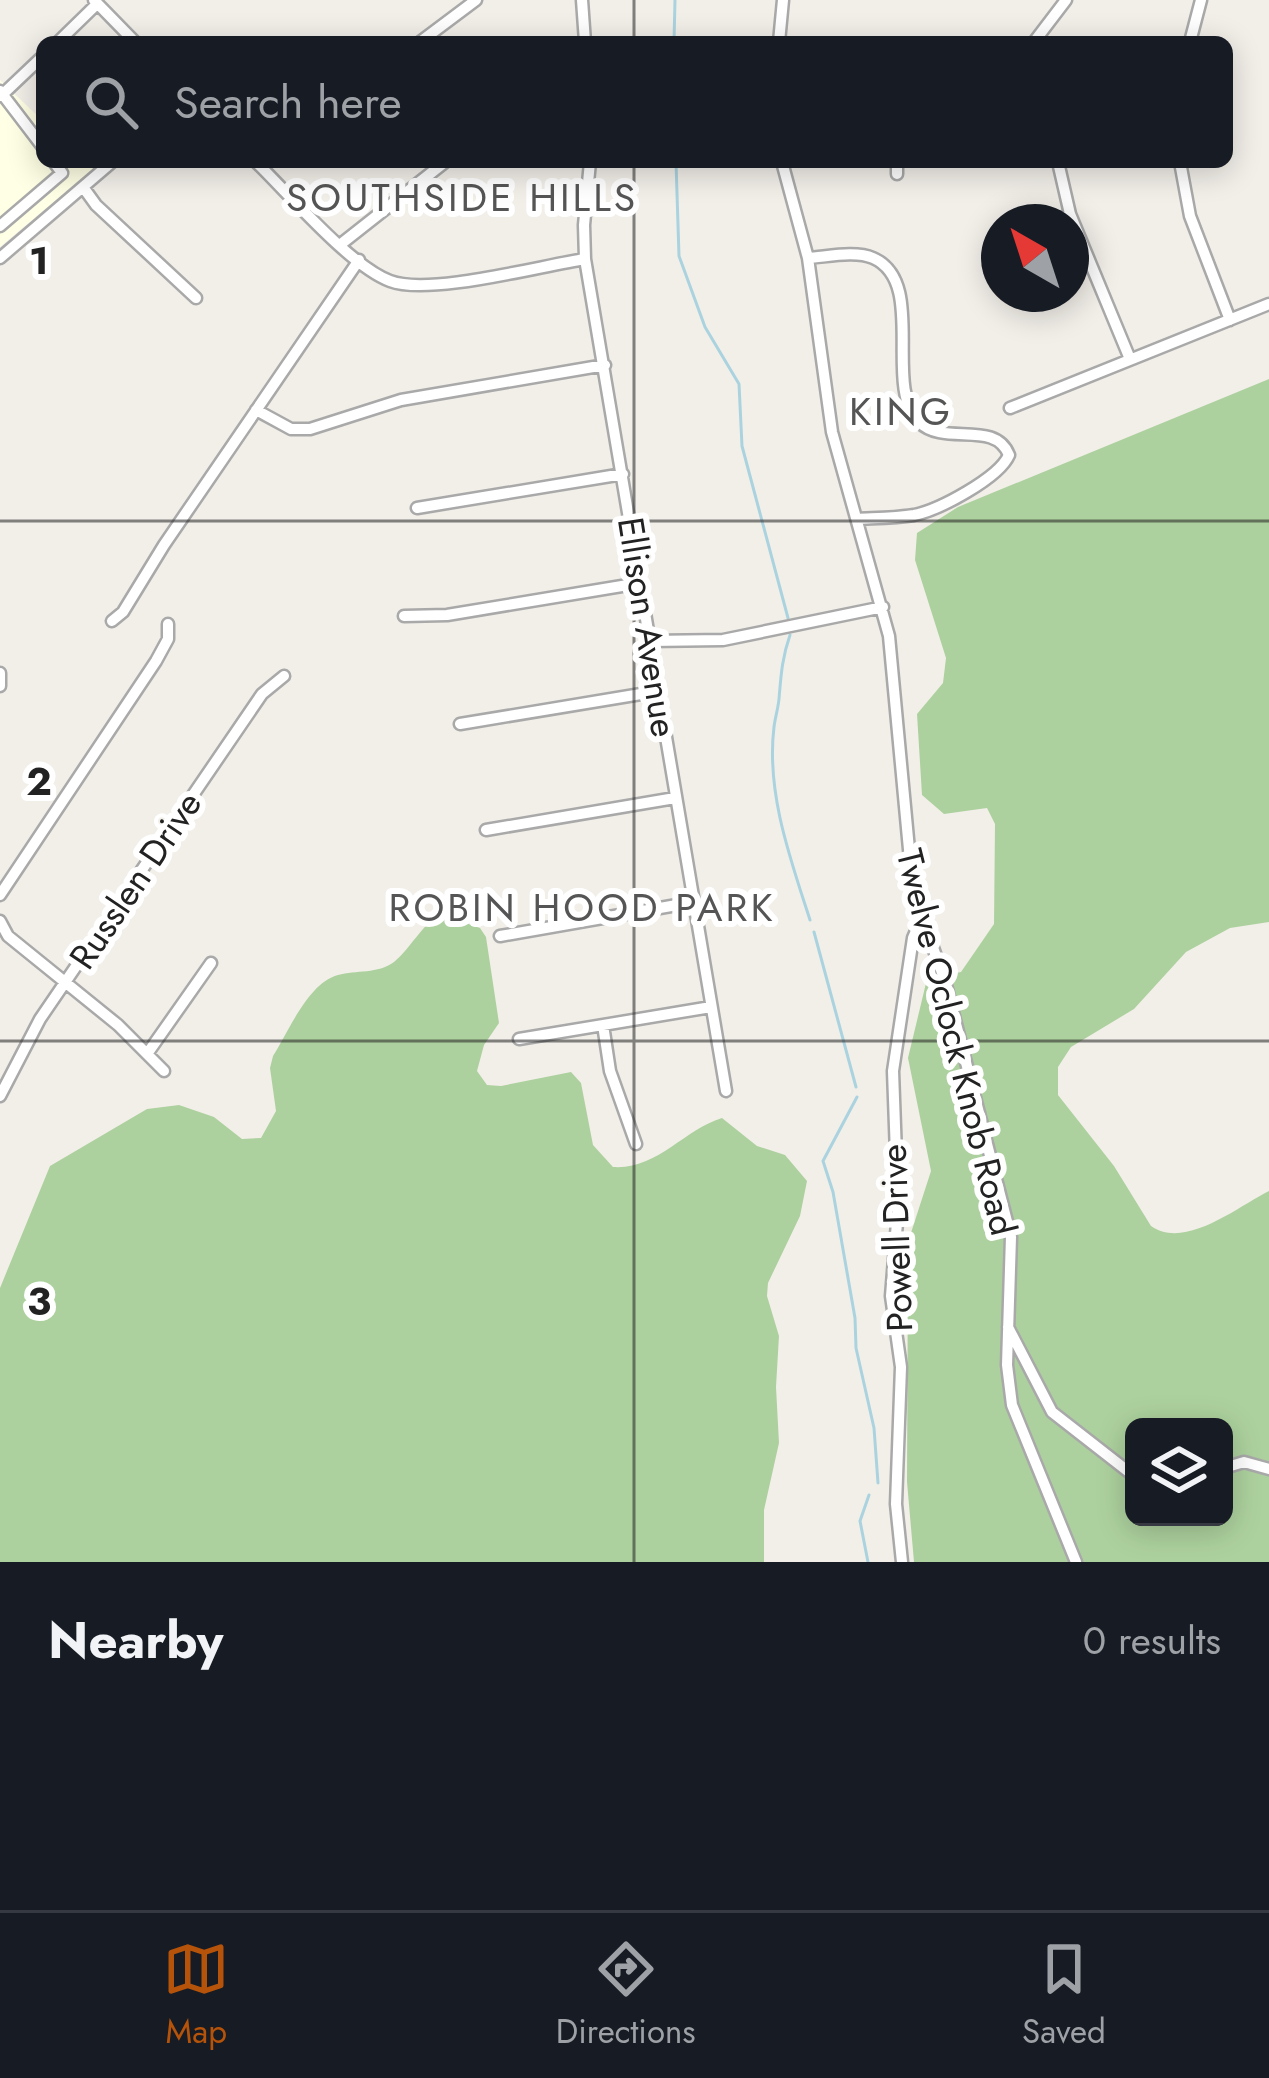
<!DOCTYPE html>
<style>
body{margin:0;font-family:Jost,sans-serif;background:#20242c;color:#f1f3f6}
.controls{position:absolute;right:36px;bottom:36px;display:grid;overflow:hidden;border-radius:18px;box-shadow:0 6px 30px #0003}
.controls button{width:108px;height:108px;display:grid;place-items:center;padding:0;border:0;border-bottom:3px solid #363941;background:#171b24;color:#f1f3f6;font:60px sans-serif}
.compass{position:absolute;left:981px;top:204px;width:108px;height:108px;border-radius:50%;background:#171b24;box-shadow:0 6px 30px #0003;rotate:321deg}
.list{margin:0;padding:0;list-style:none}
h2{display:flex;justify-content:space-between;align-items:center;height:156px;margin:0;padding:0 48px;font-size:51px}
h2 small{font-size:39px;font-weight:400;color:#9ea1a6}
.icon{flex:none;width:66px;height:66px;fill:none;stroke:currentColor;stroke-width:2;stroke-linecap:round;stroke-linejoin:round}
.map{position:relative;flex:none;width:1269px;height:1562px;overflow:hidden}
.search{position:absolute;background:#171b24;box-shadow:0 6px 30px #0003;left:36px;right:36px;top:36px;height:132px;display:flex;align-items:center;gap:30px;box-sizing:border-box;padding:0 42px;border-radius:18px;color:#9ea1a6;font-size:45px}
.sheet{height:348px;background:#171b24}
nav{display:flex;justify-content:space-around;align-items:center;box-sizing:border-box;height:168px;border-top:3px solid #363941;background:#171b24;font-size:33px;color:#9ea1a6}
nav a{display:grid;justify-items:center;gap:6px}
nav .on{color:#b45309}
.map>svg:first-child{display:block}
</style>
<div class="map">
<svg width="1269" height="1562" viewBox="0 0 1269 1562">
<rect width="100%" height="100%" fill="#f2efe9"/>
<path fill="#ffffe5" d="M0,80L42,120V162H86L93,169L0,247Z"/>
<path fill="#add19e" fill-rule="evenodd" d="M1269,379V922L1230,928L1186,952L1134,1009L1071,1047L1058,1067V1095L1114,1166L1151,1226C1185,1250 1237,1207 1269,1191V1562H914L907,1482L908,1242L931,1171L908,1058L927,979L961,972L994,924L995,824L987,808L944,814L922,795L917,714L943,683L946,658L915,560L917,533L958,507ZM1134,1427H1224V1517H1134Z
M440,914L480,928L486,937L499,1023L484,1045L477,1071L487,1085L501,1086L571,1072L581,1083L593,1145L613,1167C657,1170 683,1130 722,1118L757,1146L785,1155L807,1181L800,1216L768,1283L767,1296L779,1336L776,1387L779,1443L764,1510V1562H0V1288L50,1166L147,1109L179,1105L214,1117L242,1139L261,1138L276,1111L270,1068L273,1056C289,1031 308,983 338,975C356,970 378,974 394,962C411,948 420,927 440,914Z"/>
<g fill="none" stroke-linecap="round" stroke-linejoin="round">
<path stroke="#aad3df" stroke-width="3" d="M674,42L675,0
M676,162L679,256L705,327L739,384L742,446L788,618
M790,635C782,658 781,675 779,699C778,709 775,718 774,727C766,792 790,858 810,920
M814,932L856,1087
M857,1097L823,1161L833,1192L855,1318L856,1348L874,1428L878,1483
M868,1562L860,1521L869,1495"/>
<defs>
<path id="minor" d="M94,0L135,42
M582,0L585,42
M58,42L97,4
M420,42L476,0
M779,42L783,0
M1034,42L1066,0
M1190,42L1201,0
M0,91L42,146
M1,96L42,57
M256,162C289,194 350,266 390,281C429,296 539,266 585,259
M590,162L584,225L585,259L726,1091
M782,162L808,258L832,432L889,636L913,892L945,981L1011,1237L1007,1365L1012,1405L1076,1562
M897,162V174
M1058,162L1070,214L1130,359
M1180,162L1190,216L1230,320
M83,187L96,205L196,298
M1051,222L1070,214
M0,226L62,173L54,162
M341,244L445,162
M995,246L999,244
M0,258L112,162
M808,258C826,257 855,250 873,258C928,282 882,386 919,422C944,447 995,419 1009,455C999,478 939,510 914,515C895,518 875,518 857,519
M1010,408L1269,304
M256,410L291,429H310L401,400L605,365
M417,508L623,474
M404,616L447,615L640,583
M112,621L123,612L164,545L359,260
M649,641L723,640L883,607
M0,673V686
M460,724L659,691
M486,830L675,798
M0,895L156,661L168,639V624
M0,921L8,936L118,1025L164,1071
M500,936L694,902
M603,1025L610,1071L636,1144
M519,1039L711,1007
M147,1054L211,963
M0,1096L40,1019L262,694L284,676
M1008,1327L1052,1412L1134,1476
M1224,1468L1244,1462L1269,1469
M902,1562L896,1504L901,1367L891,1296L898,1210L893,1071L913,938L922,917"/>
</defs>
<use href="#minor" stroke="#a9a9a9" stroke-width="15"/>
<use href="#minor" stroke="#fff" stroke-width="10"/>
</g>
<path fill="none" stroke="#222" stroke-width="3" stroke-opacity="0.55" d="M634,0V42M634,162V1562M0,521H1269M0,1041H1269"/>
<g text-anchor="middle" dominant-baseline="central" stroke-width="12" stroke-linejoin="round" paint-order="stroke">
<g font-size="36" fill="#222" stroke="#fff">
<text transform="translate(648 627) rotate(81)">Ellison Avenue</text>
<text transform="translate(135 880) rotate(-56)">Russlen Drive</text>
<text transform="translate(957 1042) rotate(76)">Twelve Oclock Knob Road</text>
<text transform="translate(896 1238) rotate(-92)">Powell Drive</text>
</g>
<g font-size="39" letter-spacing="3" fill="#555" stroke="#fff">
<text x="462" y="197">SOUTHSIDE HILLS</text>
<text x="901" y="411">KING</text>
<text x="582" y="907">ROBIN HOOD PARK</text>
</g>
</g>
<g font-size="39" text-anchor="middle" font-weight="bold" fill="#222" stroke="#fff" stroke-width="12" stroke-linejoin="round" paint-order="stroke">
<text x="39" y="274">1</text>
<text x="39" y="795">2</text>
<text x="39" y="1315">3</text>
</g>
</svg>
<div class="controls">
<button><svg class="icon" aria-label="layers" viewBox="0 0 24 24"><path d="M12 4l9 5-9 5-9-5zM3 14l9 5 9-5"/></svg></button>
</div>
<svg class="compass" viewBox="-18 -18 36 36"><path d="M0-13l5 13h-10z" fill="#e53935"/><path d="M0 13l5-13h-10z" fill="#9ea1a6"/></svg>
<div class="search"><svg class="icon" aria-label="search" viewBox="0 0 24 24"><circle cx="10" cy="10" r="6"/><path d="M15 15l6 6"/></svg>Search here</div>
</div>
<section class="sheet">
<h2>Nearby<small>0 results</small></h2>
<ul class="list">
</ul>
</section>
<nav>
<a class="on"><svg class="icon" aria-label="map" viewBox="0 0 24 24"><path d="M3 6l6-2 6 2 6-2v14l-6 2-6-2-6 2zM9 4v14M15 6v14"/></svg>Map</a>
<a><svg class="icon" aria-label="directions" viewBox="0 0 24 24"><path d="M12 3l9 9-9 9-9-9zM9 14v-3h6M13 9l2 2-2 2"/></svg>Directions</a>
<a><svg class="icon" aria-label="saved" viewBox="0 0 24 24"><path d="M7 4h10v16l-5-4-5 4z"/></svg>Saved</a>
</nav>
